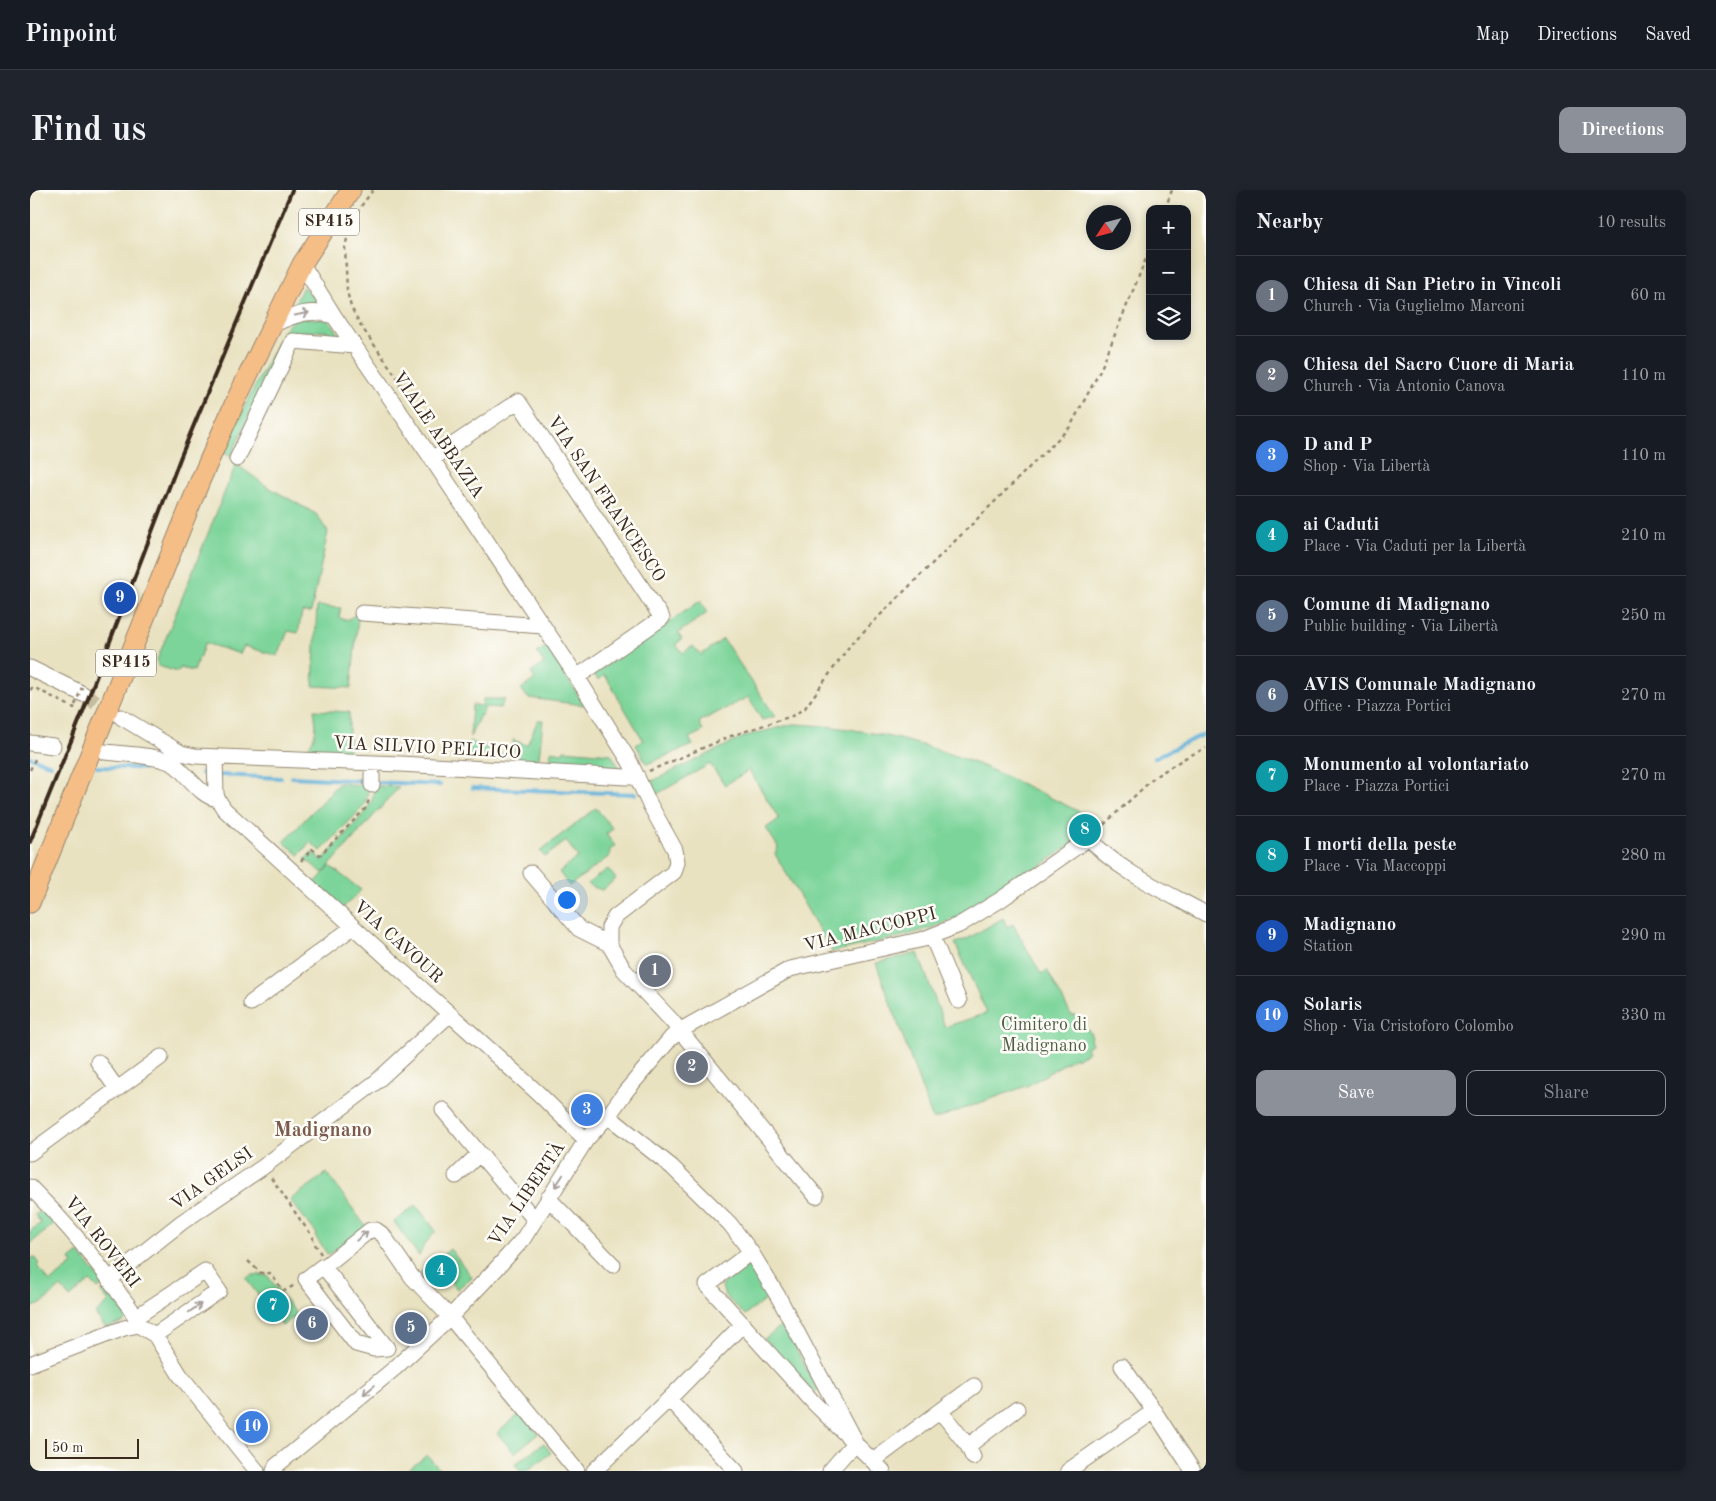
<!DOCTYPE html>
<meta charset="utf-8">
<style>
body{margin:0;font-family:"Old Standard TT",serif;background:#20242c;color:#f1f3f6}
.controls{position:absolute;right:15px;top:15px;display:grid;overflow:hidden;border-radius:10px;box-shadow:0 2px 8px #0003}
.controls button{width:45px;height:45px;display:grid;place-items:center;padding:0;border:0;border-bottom:1px solid #363941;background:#171b24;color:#f1f3f6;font:25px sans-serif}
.compass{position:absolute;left:1056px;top:15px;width:45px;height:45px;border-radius:50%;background:#171b24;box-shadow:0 2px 8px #0003;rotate:234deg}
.scale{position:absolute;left:15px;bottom:12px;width:94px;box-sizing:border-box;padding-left:5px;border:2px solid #3b2a1e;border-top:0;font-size:14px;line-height:18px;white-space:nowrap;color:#3b2a1e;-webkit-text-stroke:4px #fdfcf7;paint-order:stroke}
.you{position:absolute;left:536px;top:709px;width:18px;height:18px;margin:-12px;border:4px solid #fff;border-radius:50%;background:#1a73e8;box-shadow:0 0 0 8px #1a73e833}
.badge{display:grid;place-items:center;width:32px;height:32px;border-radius:50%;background:#8c9099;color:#fff;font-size:16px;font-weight:700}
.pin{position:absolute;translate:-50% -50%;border:2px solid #fff;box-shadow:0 1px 5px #0006}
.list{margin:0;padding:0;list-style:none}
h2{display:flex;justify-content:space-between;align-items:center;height:65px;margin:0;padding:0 20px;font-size:21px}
h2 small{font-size:16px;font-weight:400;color:#9ea1a6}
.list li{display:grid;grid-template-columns:32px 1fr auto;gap:15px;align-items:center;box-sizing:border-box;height:80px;padding:0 20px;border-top:1px solid #363941}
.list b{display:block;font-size:19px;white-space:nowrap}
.list p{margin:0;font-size:16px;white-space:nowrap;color:#9ea1a6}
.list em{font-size:16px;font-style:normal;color:#9ea1a6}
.actions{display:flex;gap:10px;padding:15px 20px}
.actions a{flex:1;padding:11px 0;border:1px solid #8c9099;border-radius:10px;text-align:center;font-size:18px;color:#8c9099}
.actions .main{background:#8c9099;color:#fff}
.icon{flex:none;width:28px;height:28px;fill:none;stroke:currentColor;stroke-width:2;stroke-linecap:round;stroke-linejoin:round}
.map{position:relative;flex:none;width:1176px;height:1281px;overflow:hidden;border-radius:10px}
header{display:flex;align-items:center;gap:30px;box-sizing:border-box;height:70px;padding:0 25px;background:#171b24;border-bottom:1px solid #363941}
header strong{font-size:24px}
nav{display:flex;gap:28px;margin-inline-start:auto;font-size:18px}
.intro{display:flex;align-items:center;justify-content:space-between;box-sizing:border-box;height:120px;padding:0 30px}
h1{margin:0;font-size:35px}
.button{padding:12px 22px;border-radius:10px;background:#8c9099;color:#fff;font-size:18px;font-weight:700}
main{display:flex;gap:30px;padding:0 30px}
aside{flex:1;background:#171b24;border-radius:10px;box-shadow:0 2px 8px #0003}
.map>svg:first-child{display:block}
</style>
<header>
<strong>Pinpoint</strong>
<nav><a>Map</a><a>Directions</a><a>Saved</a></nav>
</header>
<div class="intro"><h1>Find us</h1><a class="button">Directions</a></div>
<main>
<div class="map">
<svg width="1176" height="1281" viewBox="0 0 1176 1281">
<rect width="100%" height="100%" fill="#fdfcf7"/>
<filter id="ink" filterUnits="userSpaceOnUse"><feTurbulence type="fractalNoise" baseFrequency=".02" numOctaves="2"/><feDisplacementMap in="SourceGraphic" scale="10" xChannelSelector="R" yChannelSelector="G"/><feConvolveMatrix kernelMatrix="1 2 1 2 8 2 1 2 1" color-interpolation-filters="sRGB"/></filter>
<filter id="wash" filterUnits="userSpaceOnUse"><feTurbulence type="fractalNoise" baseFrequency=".0096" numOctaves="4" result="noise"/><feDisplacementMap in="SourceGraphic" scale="20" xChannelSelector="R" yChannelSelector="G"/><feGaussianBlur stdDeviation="1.12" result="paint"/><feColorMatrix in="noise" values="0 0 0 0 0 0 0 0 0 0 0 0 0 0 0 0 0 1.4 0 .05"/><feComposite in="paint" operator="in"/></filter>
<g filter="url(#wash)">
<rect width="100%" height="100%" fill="#e9e2c1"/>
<path fill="#7bd49a" stroke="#5b7f5c" d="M273,97L283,106L291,119L261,120Z
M273,128L299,130L312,148L303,150L298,141L263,142L251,156L201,266L191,262L254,140L262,131Z
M206,274L238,297L286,324L298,342L281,422H272L268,443L258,441L248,466L214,456L210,464L175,453L164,481L150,478L148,482L128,476L127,470Z
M670,411L677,423L648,443L652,449L646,455L653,463L663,456L671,465L693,449L745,526L732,530L718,507L669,532L673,541L659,548L663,555L617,574L606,555L613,550L575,485L568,490L564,484Z
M287,416L311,418L309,427C316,432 319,429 326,424L328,427L321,498L283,496Z
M517,456L554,515L498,508L491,499L505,489L501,483L514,473L507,463Z
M453,509H475L470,518L455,517L452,525H450L440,547L442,515L452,516Z
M284,520L319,522V563H274C287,546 287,540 284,520Z
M508,530H513L509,568L505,571L486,570L483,550L497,555Z
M763,534C825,536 889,551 947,574C989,591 1030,613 1071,632L1056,644C1015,672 969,708 924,729C886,746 843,752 802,762L745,664L748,657L736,638L749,629L719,580L695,595L680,574L625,605L620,592L716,546Z
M440,551L474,565L473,569L439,566Z
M534,560L581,564L589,577L588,579L520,573L521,561L533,563Z
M309,593L339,596L336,611L331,619L291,661L280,652L269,665L254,652Z
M345,596L369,597L293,683L275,669L282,662L293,670L336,621L342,611Z
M566,618L583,639L576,644L585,656L579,661L581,665L539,696L529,682L548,667L536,651L515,667L510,661Z
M300,676L331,700L312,719L284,694Z
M578,679L586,689L572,700L560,696L558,693Z
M973,728L977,737L983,734L1011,784L1017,780L1041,825H1045L1047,828L1050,826L1054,835L1052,836L1054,840L1058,839L1062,847L1060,849L1062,854L1056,857L1058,862L1046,869L1045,867L999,895L903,930L846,773L888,763L915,837L957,823L925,753L937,749Z
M297,983L336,1037L298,1065L285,1046L287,1044L260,1010Z
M386,1015L406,1041L394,1055L389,1066L364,1032Z
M12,1020L24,1034L0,1054V1041L11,1033L5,1025Z
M420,1059L442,1087L427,1099L419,1089L422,1087L414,1075L402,1085L403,1087L407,1084L412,1090L401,1098L390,1083Z
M49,1063L74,1094L68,1099L60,1091L40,1108L31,1097L11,1114L0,1118V1106L5,1102L0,1097V1070L4,1067L9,1074L7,1076L20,1092L43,1074L40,1070Z
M720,1076L738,1108L715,1125L695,1106L692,1097L694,1093L716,1077Z
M222,1085H237L267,1125L252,1136L216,1089Z
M77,1097L95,1121L96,1129L93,1132L76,1138L65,1124L79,1112L71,1102Z
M753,1135L788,1200L783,1202L734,1149Z
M491,1223L508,1244L484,1263L467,1243Z
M514,1253L521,1263L497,1281H490L485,1274Z
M397,1265L411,1281H377Z"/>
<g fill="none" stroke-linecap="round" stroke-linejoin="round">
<path stroke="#5caed7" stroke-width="4" d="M0,567L21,575
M1124,568L1176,543
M67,577L139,579
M171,583L181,584
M190,585L251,588
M262,587L338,591
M345,592L410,595
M442,598L605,604"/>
</g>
</g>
<g filter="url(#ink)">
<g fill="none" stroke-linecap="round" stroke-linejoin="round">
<path stroke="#c6bda0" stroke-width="15" stroke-dasharray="15 8" stroke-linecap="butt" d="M53,504L86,524"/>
<defs>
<path id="minor" d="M272,74L304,126L402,269L547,487L600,572L619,613L645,660L647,672L644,682L585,727L579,737V754L594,780L642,831L786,1006
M242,135C265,125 279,118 304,126
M207,269L263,151L325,156
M402,269L488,211L632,428L547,487
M332,423L513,436
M0,478L53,504
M91,527L151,563L165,566L370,574L596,587L607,586
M0,553L23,556
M75,562C92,564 132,565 145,575C156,583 174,610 187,608
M185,568L186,603L187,608L194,619L363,773L508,903L556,950
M342,584V595
M501,683L549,739L579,754
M902,746L929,811
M221,813L323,737
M68,872L87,899
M413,920L505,1030
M578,926L642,977L700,1034L721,1062L749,1108L825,1252
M0,963L131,867
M426,986L449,964
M0,997C33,1030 65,1067 91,1106C98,1115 106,1124 108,1135
M518,1008L583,1075
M721,1062L677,1095L784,1213L853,1281
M293,1076L294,1077L357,1158L344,1159L326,1154L276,1089Z
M294,1077L340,1040H346L353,1045L382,1087L420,1127L547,1281
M80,1089L152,1032L233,977L346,892L420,824
M106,1127L175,1081L189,1101L125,1145
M0,1174L94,1138L108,1135L125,1145L150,1185L227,1281
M1092,1176L1124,1221L1163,1281
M639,1209L706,1281
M911,1222L938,1256L943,1267
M938,1256L987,1219
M843,1271L944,1196
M244,1281L246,1276L365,1178L420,1127L467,1078L493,1049L556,950L578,926L596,901L641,848L649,841L760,779L894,749L929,735L970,710L1059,648C1087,681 1138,703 1176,724
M564,1281L639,1209L712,1135
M800,1281L825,1252
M1038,1281L1124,1221"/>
<path id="major" d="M0,713L170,291L206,210L272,74L321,0"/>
</defs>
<use href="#minor" stroke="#928670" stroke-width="17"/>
<use href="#major" stroke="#928670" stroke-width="21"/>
<path stroke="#928670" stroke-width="2.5" stroke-dasharray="4 4" stroke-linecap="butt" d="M343,0L329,19L320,37L315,57L317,101L321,117L331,136L371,193L369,199
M1135,19L1142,0
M0,500L3,497L44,518L45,515
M0,580L6,567
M619,581L701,546L762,526L775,518L821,454L1040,237L1070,181L1120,59
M1068,640L1126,586L1155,568L1176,558
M271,671L282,659L290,665L336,618L340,607
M241,988C256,1008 268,1028 283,1047V1051L291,1064
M218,1071L231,1083H240L254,1101L265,1095"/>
<use href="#minor" stroke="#fff" stroke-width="15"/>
<use href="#major" stroke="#f6be87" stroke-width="19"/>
<path stroke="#3b2a1e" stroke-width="4" d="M0,652L54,519L151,266L262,0"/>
<path stroke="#928670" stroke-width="2.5" stroke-dasharray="4 4" stroke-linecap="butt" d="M45,515L52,497"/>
</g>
<defs><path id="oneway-shaft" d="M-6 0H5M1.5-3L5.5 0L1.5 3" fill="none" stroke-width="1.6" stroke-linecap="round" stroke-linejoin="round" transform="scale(1.25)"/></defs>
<g stroke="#a79f9a">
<use href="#oneway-shaft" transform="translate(272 124) rotate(-12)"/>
<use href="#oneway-shaft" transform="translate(529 991) rotate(123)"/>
<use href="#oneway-shaft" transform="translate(332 1046) rotate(-39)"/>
<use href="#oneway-shaft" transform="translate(165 1118) rotate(-35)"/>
<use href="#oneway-shaft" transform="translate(339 1200) rotate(140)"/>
</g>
</g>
<g text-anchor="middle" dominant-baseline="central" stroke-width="5" stroke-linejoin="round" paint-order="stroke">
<g fill="#fdfcf7" stroke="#75695f" stroke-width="1">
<rect x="269" y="18.5" width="60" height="27" rx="4"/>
<rect x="66" y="459.5" width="60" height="27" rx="4"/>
</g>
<g font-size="16" font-weight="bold" fill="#3b2a1e">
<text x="299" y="32">SP415</text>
<text x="96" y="473">SP415</text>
</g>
<g font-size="18" fill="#3b2a1e" stroke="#fdfcf7">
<text transform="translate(408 245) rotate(56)">VIALE ABBAZIA</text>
<text transform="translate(576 309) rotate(56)">VIA SAN FRANCESCO</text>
<text transform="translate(397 558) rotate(3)">VIA SILVIO PELLICO</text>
<text transform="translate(840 740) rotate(-14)">VIA MACCOPPI</text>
<text transform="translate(368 752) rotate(42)">VIA CAVOUR</text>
<text transform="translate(182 989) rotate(-35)">VIA GELSI</text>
<text transform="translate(497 1004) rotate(-56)">VIA LIBERTÀ</text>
<text transform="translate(72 1052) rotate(52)">VIA ROVERI</text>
</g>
<g font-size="18" fill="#4e5d43" stroke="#fdfcf7">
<text x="1014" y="835">Cimitero di<tspan x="1014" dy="21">Madignano</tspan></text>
</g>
<g font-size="20" font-weight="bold" fill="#7a5a4d" stroke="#fdfcf7">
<text x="293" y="941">Madignano</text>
</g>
</g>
</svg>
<div class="controls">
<button>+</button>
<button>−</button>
<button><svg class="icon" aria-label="layers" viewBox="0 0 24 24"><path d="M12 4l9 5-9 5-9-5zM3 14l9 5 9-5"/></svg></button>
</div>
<svg class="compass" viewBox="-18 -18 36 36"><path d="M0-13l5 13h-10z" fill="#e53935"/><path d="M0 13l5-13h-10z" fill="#9ea1a6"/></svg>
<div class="scale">50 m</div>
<div class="you"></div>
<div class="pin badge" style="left:625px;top:781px;background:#6b7280">1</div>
<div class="pin badge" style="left:662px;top:877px;background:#6b7280">2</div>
<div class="pin badge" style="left:557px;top:920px;background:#3f7fe0">3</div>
<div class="pin badge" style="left:411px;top:1081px;background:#0f9aa8">4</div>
<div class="pin badge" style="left:381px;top:1138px;background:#5c6f8a">5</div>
<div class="pin badge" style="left:282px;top:1134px;background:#5c6f8a">6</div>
<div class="pin badge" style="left:243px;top:1116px;background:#0f9aa8">7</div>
<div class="pin badge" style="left:1055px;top:640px;background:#0f9aa8">8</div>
<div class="pin badge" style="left:90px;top:408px;background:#1a4fb4">9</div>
<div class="pin badge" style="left:222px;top:1237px;background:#3f7fe0">10</div>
</div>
<aside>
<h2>Nearby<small>10 results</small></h2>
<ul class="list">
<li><span class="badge" style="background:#6b7280">1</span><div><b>Chiesa di San Pietro in Vincoli</b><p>Church · Via Guglielmo Marconi</p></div><em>60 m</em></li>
<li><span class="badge" style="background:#6b7280">2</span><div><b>Chiesa del Sacro Cuore di Maria</b><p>Church · Via Antonio Canova</p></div><em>110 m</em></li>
<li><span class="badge" style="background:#3f7fe0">3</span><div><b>D and P</b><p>Shop · Via Libertà</p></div><em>110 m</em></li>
<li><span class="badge" style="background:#0f9aa8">4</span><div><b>ai Caduti</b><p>Place · Via Caduti per la Libertà</p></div><em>210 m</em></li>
<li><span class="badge" style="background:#5c6f8a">5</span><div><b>Comune di Madignano</b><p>Public building · Via Libertà</p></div><em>250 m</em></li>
<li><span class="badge" style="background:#5c6f8a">6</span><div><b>AVIS Comunale Madignano</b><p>Office · Piazza Portici</p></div><em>270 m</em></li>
<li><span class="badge" style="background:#0f9aa8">7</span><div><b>Monumento al volontariato</b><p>Place · Piazza Portici</p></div><em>270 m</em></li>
<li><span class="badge" style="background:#0f9aa8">8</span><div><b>I morti della peste</b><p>Place · Via Maccoppi</p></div><em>280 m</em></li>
<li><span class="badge" style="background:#1a4fb4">9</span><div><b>Madignano</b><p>Station</p></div><em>290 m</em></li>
<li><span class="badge" style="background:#3f7fe0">10</span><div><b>Solaris</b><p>Shop · Via Cristoforo Colombo</p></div><em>330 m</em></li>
</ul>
<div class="actions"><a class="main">Save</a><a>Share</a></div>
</aside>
</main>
